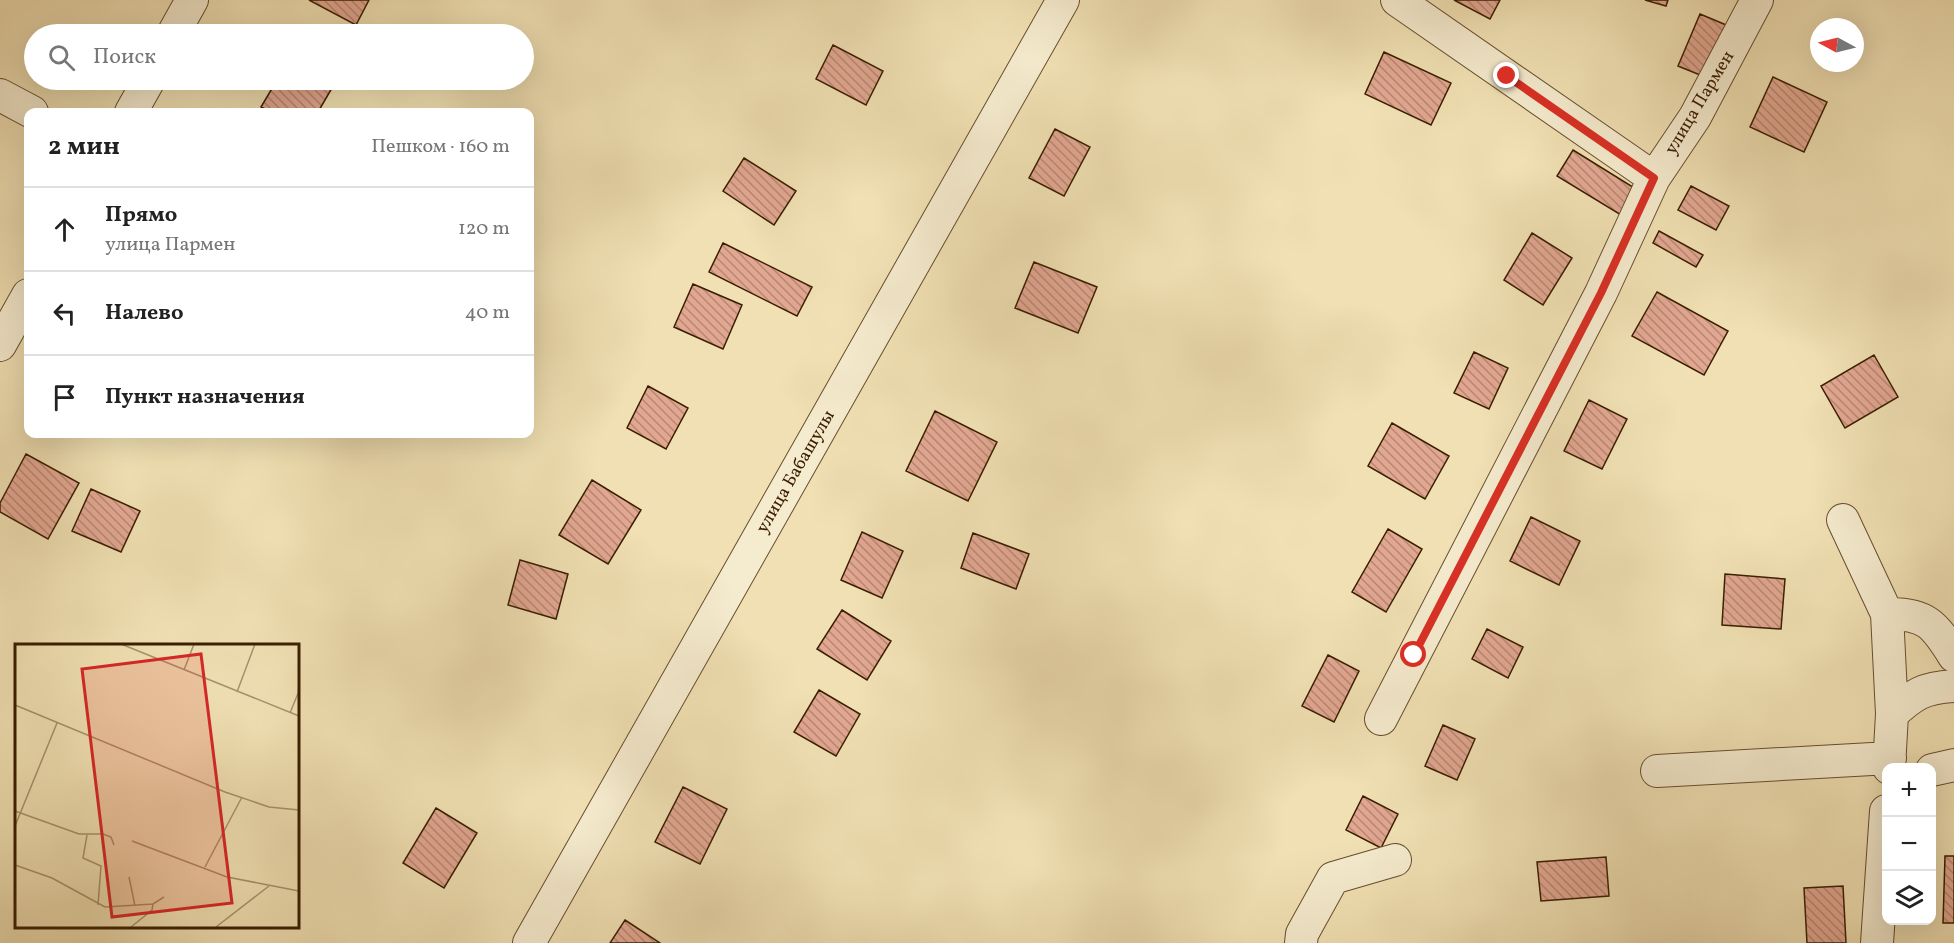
<!DOCTYPE html>
<html lang="ru">
<meta charset="utf-8">
<style>
body{margin:0;font-family:Vollkorn,serif;background:#f2f2f2;color:#222}
.controls{position:absolute;right:18px;bottom:18px;display:grid;overflow:hidden;border-radius:12px;box-shadow:0 6px 24px #0002}
.controls button{width:54px;height:54px;display:grid;place-items:center;padding:0;border:0;border-bottom:2px solid #e0e0e0;background:#fff;color:#222;font:30px sans-serif}
.compass{position:absolute;left:1810px;top:18px;width:54px;height:54px;border-radius:50%;background:#fff;box-shadow:0 6px 24px #0002;rotate:277deg}
.stop{position:absolute;width:18px;height:18px;margin:-14px;border:4px solid #d93025;border-radius:50%;background:#fff}
.stop.end{background:#d93025;border-color:#fff;box-shadow:0 2px 6px #0008}
.list{margin:0;padding:0;list-style:none}
h2{display:flex;justify-content:space-between;align-items:center;height:78px;margin:0;padding:0 24px;font-size:26px}
h2 small{font-size:20px;font-weight:400;color:#767676}
.list li{display:grid;grid-template-columns:39px 1fr auto;gap:18px;align-items:center;box-sizing:border-box;height:84px;padding:0 24px;border-top:2px solid #e0e0e0}
.list b{display:block;font-size:22px;white-space:nowrap}
.list p{margin:0;font-size:20px;white-space:nowrap;color:#767676}
.list em{font-size:20px;font-style:normal;color:#767676}
.icon{flex:none;width:33px;height:33px;fill:none;stroke:currentColor;stroke-width:2;stroke-linecap:round;stroke-linejoin:round}
.map{position:relative;flex:none;width:1954px;height:943px;overflow:hidden}
.search{position:absolute;background:#fff;box-shadow:0 6px 24px #0002;left:24px;top:24px;width:510px;height:66px;display:flex;align-items:center;gap:15px;box-sizing:border-box;padding:0 21px;border-radius:33px;color:#767676;font-size:22px}
.panel{position:absolute;background:#fff;box-shadow:0 6px 24px #0002;left:24px;top:108px;width:510px;height:330px;border-radius:12px}
.map>svg:first-child{display:block}
</style>
<div class="map">
<svg width="1954" height="943" viewBox="0 0 1954 943">
<defs>
<pattern id="building-back-hatch" width="6" height="6" patternUnits="userSpaceOnUse" patternTransform="scale(1.5)"><rect width="6" height="6" fill="#e2a791"/><path d="M-1 5l2 2M0 0l6 6M5-1l2 2" fill="none" stroke="#b88774"/></pattern>
</defs>
<rect width="100%" height="100%" fill="#f0e0b3"/>
<filter id="stains"><feTurbulence type="fractalNoise" baseFrequency=".00333" numOctaves="4"/><feColorMatrix values="0 0 0 0 .2 0 0 0 0 .09 0 0 0 0 .02 0 0 0 .5 -.17"/></filter>
<radialGradient id="worn" r=".72"><stop offset=".6" stop-color="#630" stop-opacity="0"/><stop offset="1" stop-color="#630" stop-opacity=".3"/></radialGradient>
<path fill="url(#building-back-hatch)" stroke="#3a1e01" stroke-width="1.5" d="M309,0H369L356,25Z
M1454,0H1500L1490,19Z
M1645,0H1668L1666,6Z
M1700,14L1731,27L1710,79L1678,66Z
M833,45L883,71L866,105L816,79Z
M1384,52L1451,83L1431,125L1365,94Z
M1773,77L1827,102L1804,152L1750,127Z
M277,80H317L332,88L318,112H271L261,107Z
M1055,129L1090,147L1064,196L1029,178Z
M1573,150L1636,189L1621,215L1557,176Z
M744,158L796,191L774,225L723,191Z
M1691,186L1729,206L1716,230L1678,210Z
M1659,231L1703,255L1696,267L1653,243Z
M1532,233L1572,258L1543,305L1504,280Z
M723,243L812,287L797,316L709,272Z
M1034,262L1097,287L1078,333L1015,308Z
M693,284L742,305L723,349L674,327Z
M1657,292L1728,331L1704,375L1632,336Z
M1474,352L1508,368L1489,409L1454,393Z
M1874,355L1898,397L1845,428L1821,386Z
M648,386L688,408L666,449L627,428Z
M1589,400L1627,419L1602,469L1564,451Z
M935,411L997,442L968,501L906,471Z
M1392,423L1449,456L1425,499L1368,466Z
M26,454L79,483L48,539L0,512V503Z
M592,480L641,510L608,564L559,535Z
M91,489L140,511L121,552L72,531Z
M1531,517L1580,541L1559,585L1510,561Z
M1388,529L1422,549L1386,612L1352,592Z
M862,532L903,551L882,598L841,580Z
M973,533L1029,554L1016,589L961,568Z
M520,560L568,574L556,619L508,605Z
M1725,574L1785,579L1781,629L1722,625Z
M842,610L891,641L867,680L817,649Z
M1487,629L1523,647L1508,678L1472,659Z
M1328,655L1359,671L1334,722L1302,706Z
M819,690L860,714L836,756L794,732Z
M1443,725L1475,739L1457,780L1425,766Z
M683,787L727,809L700,864L655,842Z
M1363,796L1398,814L1381,848L1346,830Z
M436,808L477,833L444,888L403,863Z
M1945,856H1954V923H1943Z
M1606,857L1609,896L1541,901L1537,862Z
M1843,886L1846,943H1807L1804,888Z
M625,920L660,943H610Z"/>
<g fill="none" stroke-linecap="round" stroke-linejoin="round">
<defs>
<path id="minor" d="M1397,0L1654,178
M173,34L192,0
M0,95L32,112
M131,112L149,80
M0,345L28,295
M1843,520L1887,614L1892,714L1889,768
M1887,614C1926,613 1935,625 1954,656
M1892,714C1914,694 1923,688 1954,686
M1381,719L1601,293L1654,178L1695,117L1757,0
M1932,770L1954,765
M1657,771L1890,758
M529,943L1063,0
M1301,943L1302,934L1333,878L1395,860
M1877,943L1886,811"/>
</defs>
<use href="#minor" stroke="#684e2e" stroke-width="34"/>
<use href="#minor" stroke="#f5ebce" stroke-width="32"/>
</g>
<g fill="none" stroke-linecap="round" stroke-linejoin="round">
<path stroke="#d93025" stroke-width="8" d="M1414,655L1601,293L1654,178L1507,76"/>
</g>
<g text-anchor="middle" dominant-baseline="central" stroke-width="6" stroke-linejoin="round" paint-order="stroke">
<g font-size="18" fill="#3a1e01" stroke="#f5ebce">
<text transform="translate(1700 103) rotate(-59)">улица Пармен</text>
<text transform="translate(796 472) rotate(-60)">улица Бабашулы</text>
</g>
</g>
<g transform="translate(15 644)">
<rect width="284" height="284" fill="#f0e0b3"/>
<path fill="none" stroke="#a7926c" stroke-width="1.5" d="M106,0L284,72M169,26L179,0M222,48L240,0M0,61L210,148L254,163L284,166M275,69L284,47M0,167L64,190H88L96,193L99,201M0,182L42,79M72,191L68,214L86,222L83,261M117,197L212,233L284,247M0,221L37,234L90,263L138,260L149,253M190,223L227,153M114,233L120,262M116,283L137,266L138,260M201,283L254,242"/>
<path fill="#d62828" fill-opacity="0.15" stroke="#d62828" stroke-width="3" d="M186,10L217,259L97,273L67,25Z"/>
<rect width="284" height="284" fill="none" stroke="#3a1e01" stroke-width="3"/>
</g>
<rect width="100%" height="100%" filter="url(#stains)"/>
<rect width="100%" height="100%" fill="url(#worn)"/>
</svg>
<div class="controls">
<button>+</button>
<button>−</button>
<button><svg class="icon" aria-label="layers" viewBox="0 0 24 24"><path d="M12 4l9 5-9 5-9-5zM3 14l9 5 9-5"/></svg></button>
</div>
<svg class="compass" viewBox="-18 -18 36 36"><path d="M0-13l5 13h-10z" fill="#e53935"/><path d="M0 13l5-13h-10z" fill="#767676"/></svg>
<div class="stop" style="left:1414px;top:655px"></div>
<div class="stop end" style="left:1507px;top:76px"></div>
<div class="search"><svg class="icon" aria-label="search" viewBox="0 0 24 24"><circle cx="10" cy="10" r="6"/><path d="M15 15l6 6"/></svg>Поиск</div>
<section class="panel">
<h2>2 мин<small>Пешком · 160 m</small></h2>
<ul class="list">
<li><svg class="icon" aria-label="ahead" viewBox="0 0 24 24"><path d="M12 20V5M6 11l6-6 6 6"/></svg><div><b>Прямо</b><p>улица Пармен</p></div><em>120 m</em></li>
<li><svg class="icon" aria-label="left" viewBox="0 0 24 24"><path d="M17 20v-9H6M10 6l-5 5 5 5"/></svg><div><b>Налево</b></div><em>40 m</em></li>
<li><svg class="icon" aria-label="arrive" viewBox="0 0 24 24"><path d="M6 21V4h12l-3 4 3 4H6"/></svg><div><b>Пункт назначения</b></div></li>
</ul>
</section>
</div>
